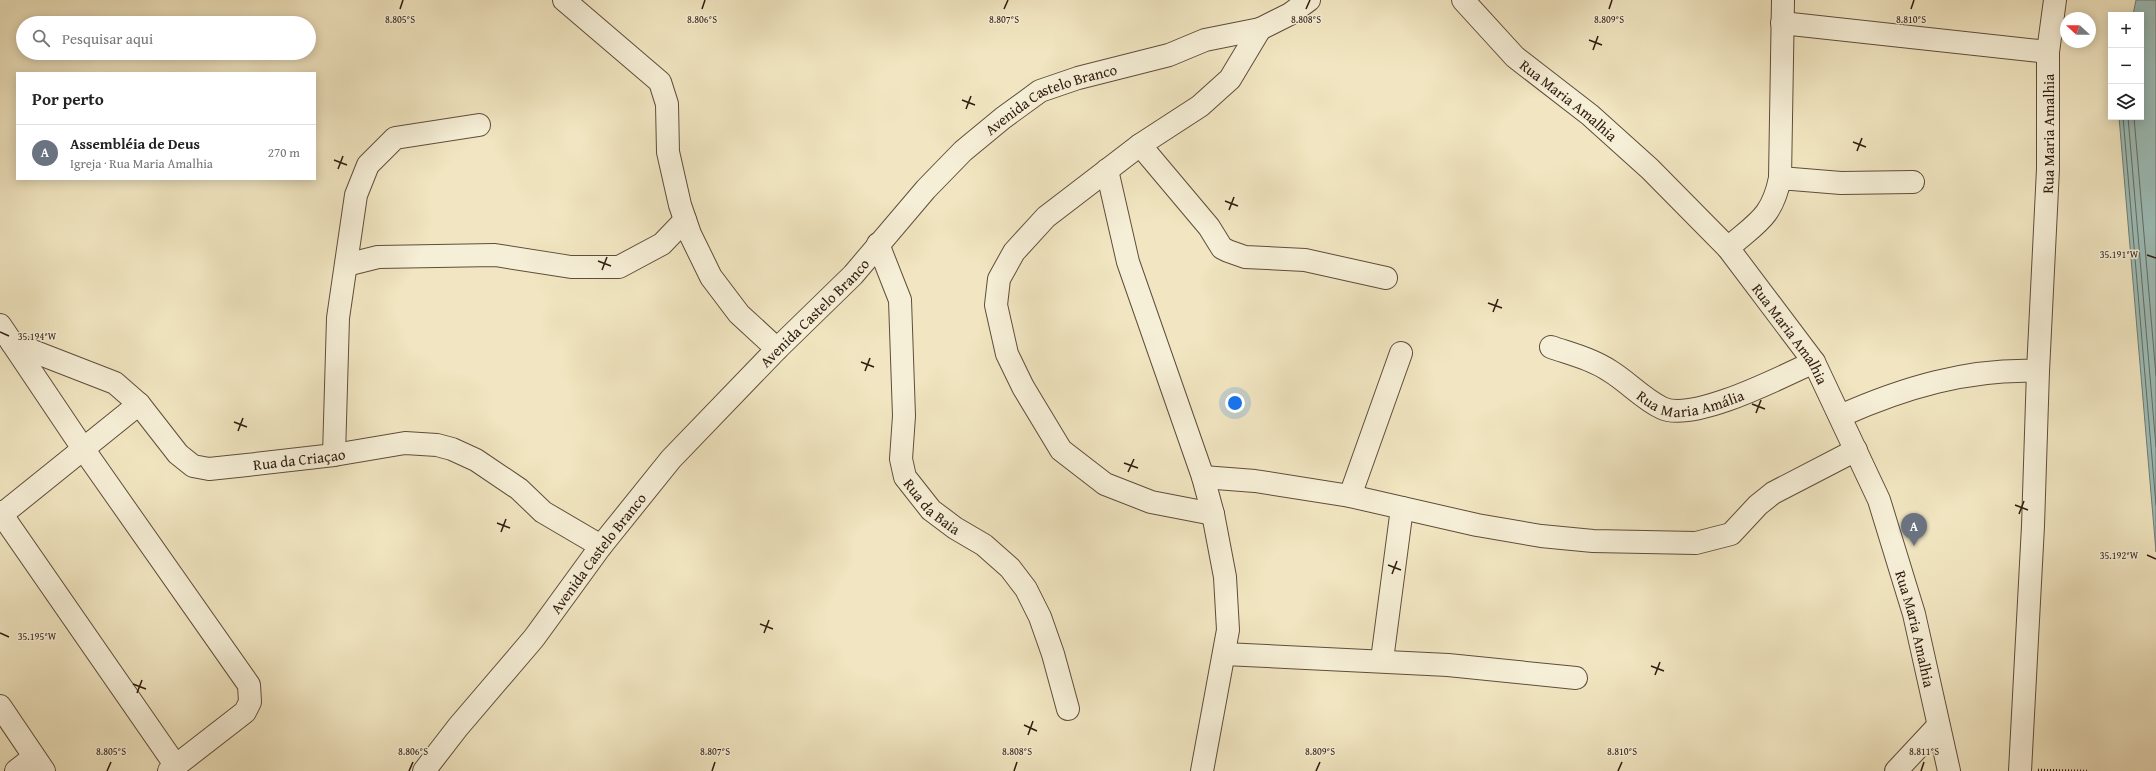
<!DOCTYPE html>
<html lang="pt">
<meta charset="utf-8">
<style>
body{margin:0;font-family:"Gentium Book Plus",serif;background:#f2f2f2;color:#222}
.controls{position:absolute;right:12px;top:12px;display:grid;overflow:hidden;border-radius:0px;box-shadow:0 2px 10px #0003}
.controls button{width:36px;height:36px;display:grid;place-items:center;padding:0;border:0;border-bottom:1px solid #e0e0e0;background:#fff;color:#222;font:20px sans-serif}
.compass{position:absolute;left:2060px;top:12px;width:36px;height:36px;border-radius:50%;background:#fff;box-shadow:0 2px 10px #0003;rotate:291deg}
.you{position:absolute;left:1235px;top:403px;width:14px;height:14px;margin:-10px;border:3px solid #fff;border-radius:50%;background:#1a73e8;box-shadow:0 0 0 6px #1a73e833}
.badge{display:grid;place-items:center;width:26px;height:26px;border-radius:50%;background:#111827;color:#fff;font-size:13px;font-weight:700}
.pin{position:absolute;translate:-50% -33px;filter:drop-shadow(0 1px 2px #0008)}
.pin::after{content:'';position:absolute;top:21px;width:14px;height:12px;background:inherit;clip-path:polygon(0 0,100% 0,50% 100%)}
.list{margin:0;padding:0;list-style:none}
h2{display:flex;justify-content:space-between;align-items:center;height:52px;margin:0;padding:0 16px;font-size:17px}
h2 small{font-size:13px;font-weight:400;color:#767676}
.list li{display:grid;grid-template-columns:26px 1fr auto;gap:12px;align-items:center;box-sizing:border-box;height:56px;padding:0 16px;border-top:1px solid #e0e0e0}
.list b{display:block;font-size:15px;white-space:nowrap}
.list p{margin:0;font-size:13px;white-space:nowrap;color:#767676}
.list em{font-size:13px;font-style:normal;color:#767676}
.icon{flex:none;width:22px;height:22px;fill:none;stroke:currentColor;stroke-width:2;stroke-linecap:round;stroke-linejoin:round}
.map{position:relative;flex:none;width:2156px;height:771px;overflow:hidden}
.search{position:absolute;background:#fff;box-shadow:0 2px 10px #0003;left:16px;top:16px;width:300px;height:44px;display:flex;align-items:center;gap:10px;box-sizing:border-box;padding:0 14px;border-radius:22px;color:#767676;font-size:15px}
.panel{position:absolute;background:#fff;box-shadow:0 2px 10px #0003;left:16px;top:72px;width:300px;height:108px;border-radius:0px}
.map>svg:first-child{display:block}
</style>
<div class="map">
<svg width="2156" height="771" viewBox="0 0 2156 771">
<rect width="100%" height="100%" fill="#f1e6c1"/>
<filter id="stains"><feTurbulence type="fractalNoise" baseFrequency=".005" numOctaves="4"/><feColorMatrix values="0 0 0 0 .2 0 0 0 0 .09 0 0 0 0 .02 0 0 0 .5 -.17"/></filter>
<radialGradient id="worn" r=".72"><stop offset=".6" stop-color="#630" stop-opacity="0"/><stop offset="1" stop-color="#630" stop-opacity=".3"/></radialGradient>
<path fill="#9cbeb9" stroke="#707c75" d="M2136,0H2156V552L2119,117H2141V15H2133Z"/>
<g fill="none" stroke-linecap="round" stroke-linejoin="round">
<path stroke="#656c64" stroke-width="1" d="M2123,117L2156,505
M2128,117L2156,447
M2134,117L2156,376"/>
<defs>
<g id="minor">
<path d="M564,0L660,82L667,104L668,152L680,205L690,234L711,277L739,314L777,349"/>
<path id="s1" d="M1463,0L1515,57L1590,115L1650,169L1728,248L1814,362L1879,500L1914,614L1949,771"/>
<path d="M1782,23L2048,52"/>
<path d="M1140,145L1209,227L1222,248L1228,251L1245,257L1305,260L1386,278"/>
<path d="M1107,170L1128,262L1203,477L1213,514L1225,577L1228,630L1202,771"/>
<path d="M1780,178L1783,0"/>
<path id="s2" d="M878,244L900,300L904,416L901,459L905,477L931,510L955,528L984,545L1010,568L1026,589L1040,617L1053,654L1068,709"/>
<path d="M1728,248C1756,223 1772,218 1780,178L1841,183L1913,182"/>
<path d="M346,265L378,257L495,255L571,267H619L662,244L685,220"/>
<path d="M0,325L84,450L249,685L250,702L245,712L169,771"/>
<path id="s3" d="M12,343L115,383L139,404L178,454L193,466L209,469L247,465L334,455L405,443L437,445L452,449L476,460L519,489L543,512L601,546"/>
<path id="s4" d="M1551,347C1571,354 1592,359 1610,371C1628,382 1643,399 1662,408C1693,423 1783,376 1814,362"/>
<path d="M1840,416C1903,388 1969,368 2038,371"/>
<path d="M334,455L338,318L356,195L368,165L395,138L479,125"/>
<path d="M1203,477L1255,481L1350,496L1477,525L1541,536L1593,541L1696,543L1731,534L1758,505L1773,493L1856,450"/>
<path d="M1350,496L1401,353"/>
<path d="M0,512L176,766"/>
<path d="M1213,514L1151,502L1105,484L1061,450L1023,387L1007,354L996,305L999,279L1014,252L1046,217L1140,145L1200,106L1230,79L1260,29"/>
<path d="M0,516L139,404"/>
<path d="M1224,654L1448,665L1576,678"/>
<path d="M1382,660L1402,508"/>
<path d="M0,706L44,771"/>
<path d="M16,771L34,757"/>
<path id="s5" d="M424,771L458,727L534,638L601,546L671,459L777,349L853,275L926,189L963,151L1003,118L1040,91L1078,78L1169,55L1205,40L1260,29L1290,14L1309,0"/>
<path d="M1896,771L1938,726"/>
<path id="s6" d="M2020,771L2033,526L2038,371L2048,169V52L2055,0"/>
</g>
</defs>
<use href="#minor" stroke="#5f4d3b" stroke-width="24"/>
<path stroke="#2e1a0e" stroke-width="2.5" stroke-dasharray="1 2" stroke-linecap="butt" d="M2038,770L2089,771"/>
<use href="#minor" stroke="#f6efd7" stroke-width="22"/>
</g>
<path fill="none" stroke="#2e1a0e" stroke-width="1.5" d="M400,9L403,0M702,9L705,0M1004,9L1008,0M1306,9L1310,0M1609,9L1612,0M1911,9L1914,0M1589,40L1602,45M1593,50L1598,36M962,100L975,105M966,109L971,96M1853,142L1866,147M1857,151L1862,138M334,160L347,165M338,169L343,156M1225,201L1238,206M1229,210L1234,197M2147,255L2156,258M598,261L611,266M602,270L607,257M1488,303L1502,308M1493,312L1498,299M0,332L9,336M861,362L874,367M865,371L870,358M1752,404L1765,409M1756,413L1761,400M234,422L247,427M238,431L243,418M1124,463L1138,468M1128,472L1134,459M2015,505L2028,510M2019,514L2024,501M497,523L510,528M501,532L506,519M2147,555L2156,559M1388,565L1401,570M1392,574L1397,561M760,624L773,629M0,633L9,637M764,633L769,620M1651,666L1664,671M1655,675L1660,662M133,684L146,689M137,693L142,680M1024,725L1037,731M1028,735L1033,721M107,771L111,762M409,771L413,762M712,771L715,762M1014,771L1017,762M1316,771L1320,762M1618,771L1622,762M1921,771L1924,762"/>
<g text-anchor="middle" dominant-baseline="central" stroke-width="3" stroke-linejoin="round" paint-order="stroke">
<g font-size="15" fill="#2e1a0e" stroke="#f6efd7">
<text stroke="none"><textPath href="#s1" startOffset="146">Rua Maria Amalhia</textPath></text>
<text stroke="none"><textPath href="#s5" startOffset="927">Avenida Castelo Branco</textPath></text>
<text stroke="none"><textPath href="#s6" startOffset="638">Rua Maria Amalhia</textPath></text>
<text stroke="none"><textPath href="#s5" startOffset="603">Avenida Castelo Branco</textPath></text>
<text stroke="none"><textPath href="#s1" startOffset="470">Rua Maria Amalhia</textPath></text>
<text stroke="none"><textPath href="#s4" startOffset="156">Rua Maria Amália</textPath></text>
<text stroke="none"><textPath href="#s3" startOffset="332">Rua da Criaçao</textPath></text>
<text stroke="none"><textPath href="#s2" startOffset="278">Rua da Baia</textPath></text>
<text stroke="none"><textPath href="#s5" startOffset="279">Avenida Castelo Branco</textPath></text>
<text stroke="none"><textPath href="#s1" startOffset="793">Rua Maria Amalhia</textPath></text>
</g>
</g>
<g font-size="10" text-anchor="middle" fill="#2e1a0e" stroke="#f6efd7" stroke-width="3" stroke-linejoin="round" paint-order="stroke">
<text x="400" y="23">8.805°S</text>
<text x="702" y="23">8.806°S</text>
<text x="1004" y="23">8.807°S</text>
<text x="1306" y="23">8.808°S</text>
<text x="1609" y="23">8.809°S</text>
<text x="1911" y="23">8.810°S</text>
<text x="2119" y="258">35.191°W</text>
<text x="37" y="340">35.194°W</text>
<text x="2119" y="559">35.192°W</text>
<text x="37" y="640">35.195°W</text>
<text x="111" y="755">8.805°S</text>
<text x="413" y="755">8.806°S</text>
<text x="715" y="755">8.807°S</text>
<text x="1017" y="755">8.808°S</text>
<text x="1320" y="755">8.809°S</text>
<text x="1622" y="755">8.810°S</text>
<text x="1924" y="755">8.811°S</text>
</g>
<rect width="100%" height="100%" filter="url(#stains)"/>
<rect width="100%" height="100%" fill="url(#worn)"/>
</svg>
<div class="controls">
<button>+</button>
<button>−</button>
<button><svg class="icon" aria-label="layers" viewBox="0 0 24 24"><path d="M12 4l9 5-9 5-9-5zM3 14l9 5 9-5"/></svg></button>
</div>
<svg class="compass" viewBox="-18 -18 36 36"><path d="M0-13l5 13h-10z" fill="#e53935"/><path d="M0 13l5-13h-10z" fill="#767676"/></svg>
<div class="you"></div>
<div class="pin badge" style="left:1914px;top:546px;background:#6b7280">A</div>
<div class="search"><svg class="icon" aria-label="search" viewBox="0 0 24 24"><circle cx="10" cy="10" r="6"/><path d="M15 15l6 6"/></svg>Pesquisar aqui</div>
<section class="panel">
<h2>Por perto<small></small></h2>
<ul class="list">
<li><span class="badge" style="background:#6b7280">A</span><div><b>Assembléia de Deus</b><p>Igreja · Rua Maria Amalhia</p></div><em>270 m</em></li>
</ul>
</section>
</div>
